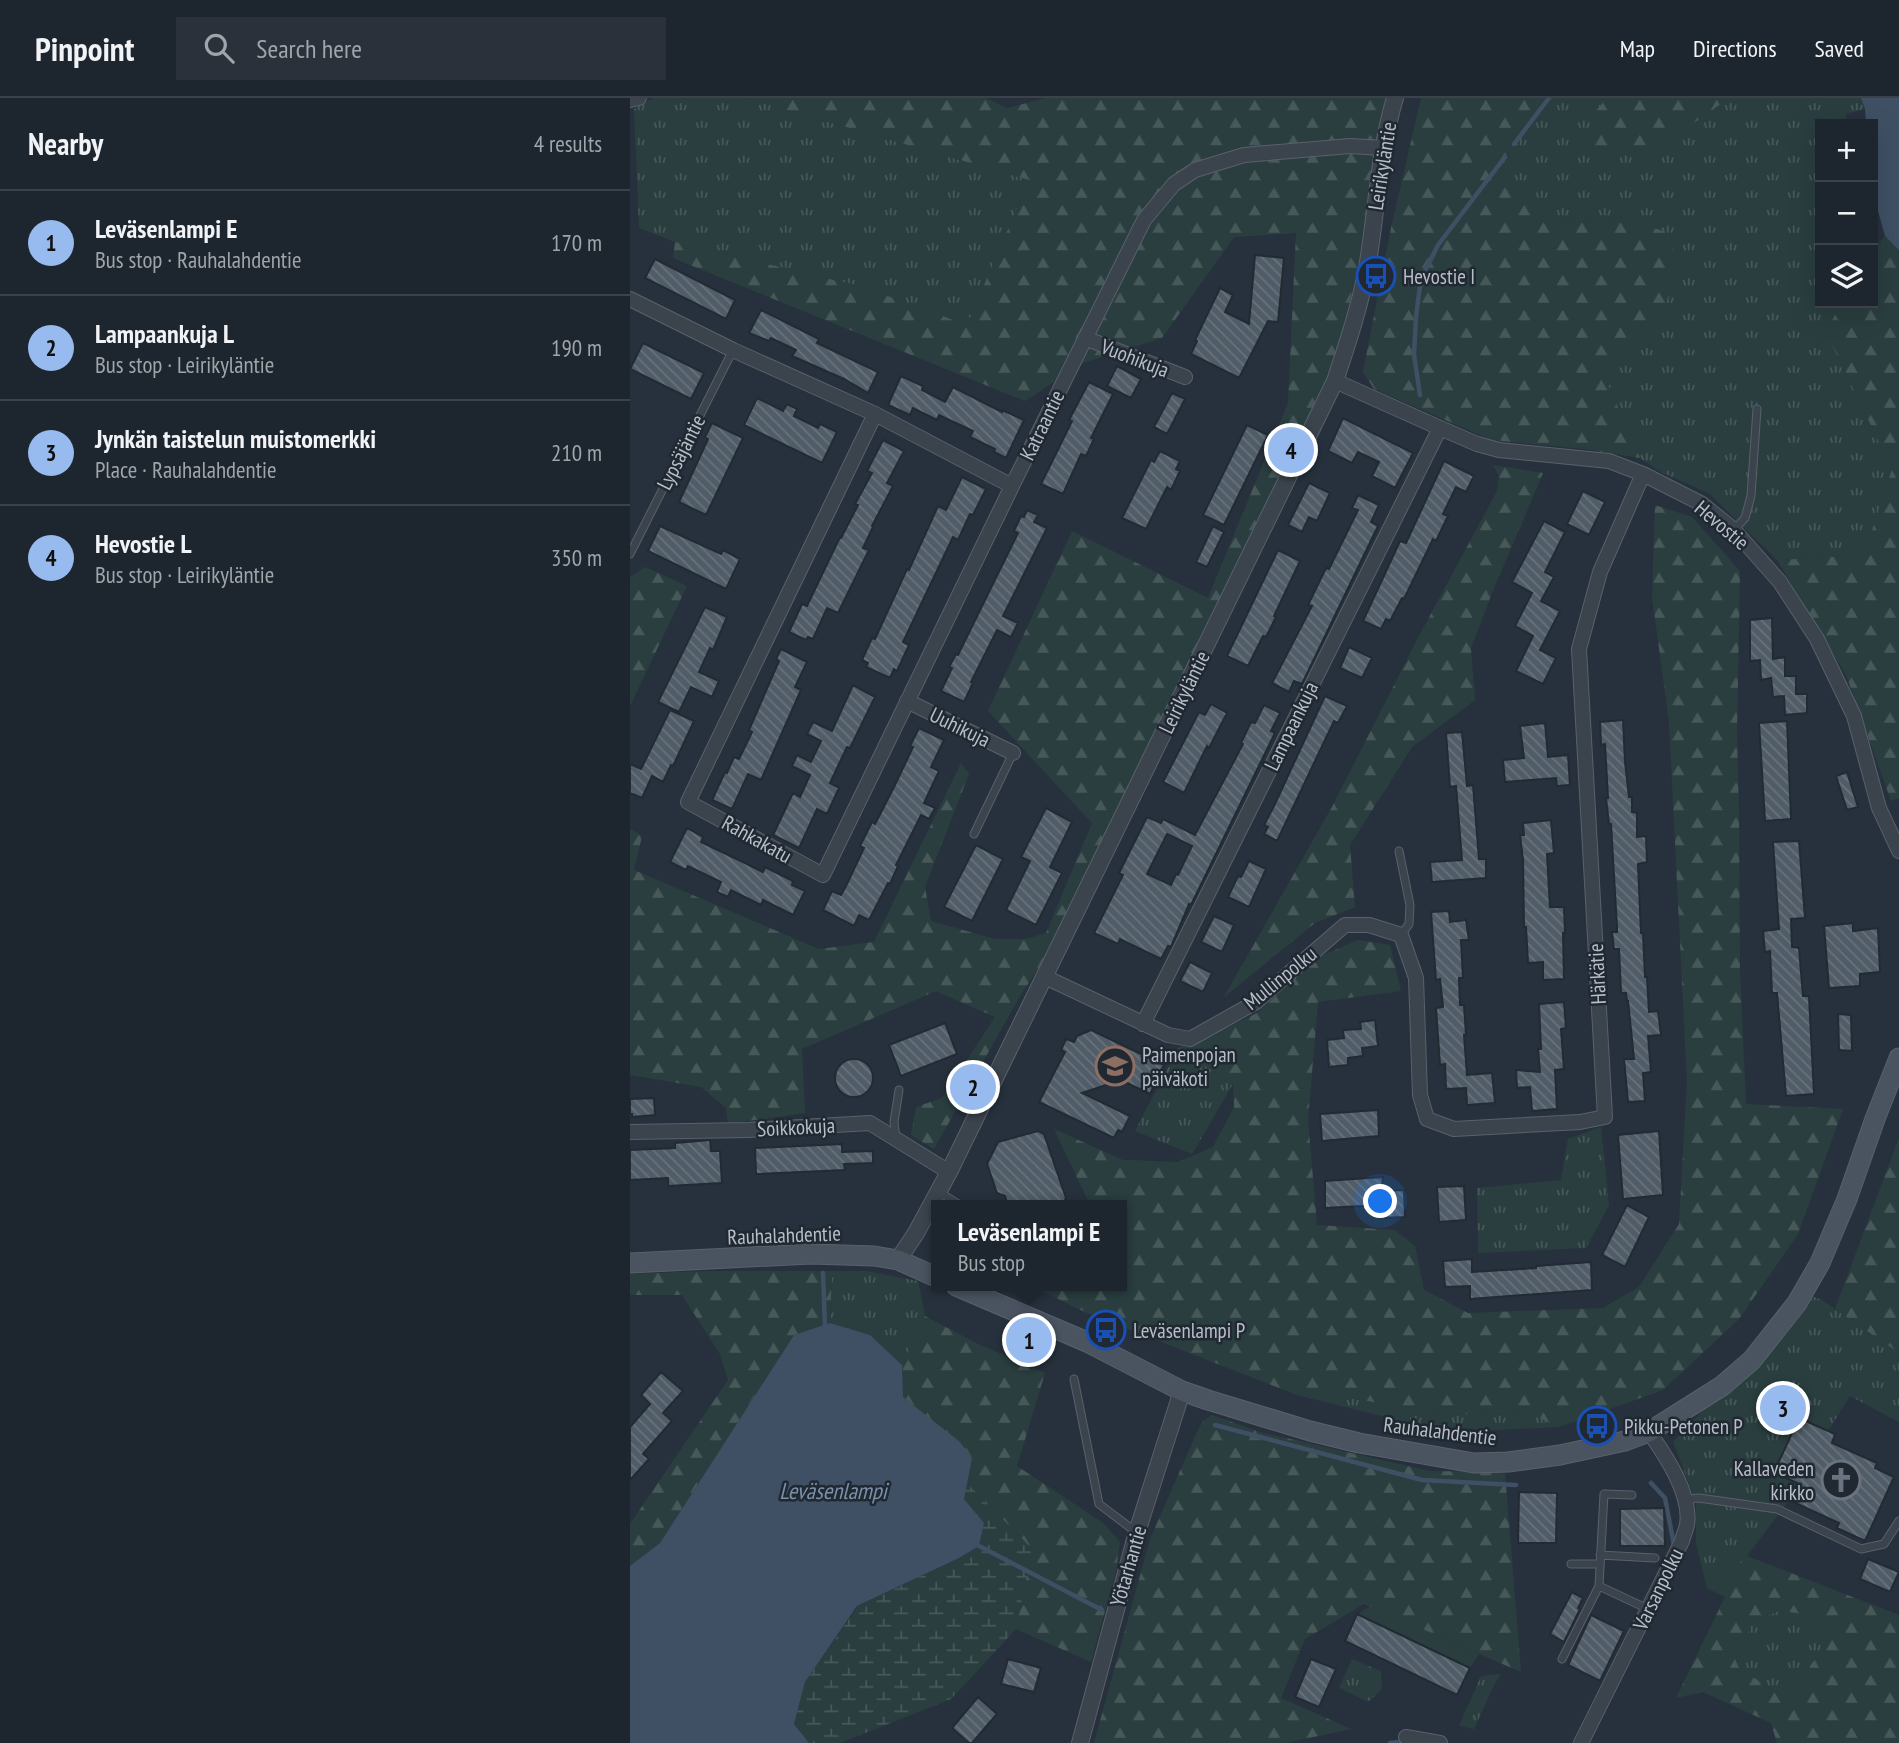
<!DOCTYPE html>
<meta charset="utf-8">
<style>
body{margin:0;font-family:"PT Sans Narrow",sans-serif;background:#2a313a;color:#f1f3f6}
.controls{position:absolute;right:21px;top:21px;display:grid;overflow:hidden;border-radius:0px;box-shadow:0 7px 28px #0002}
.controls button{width:63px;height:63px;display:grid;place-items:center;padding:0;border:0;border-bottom:2px solid #3b424a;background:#1d252e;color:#f1f3f6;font:35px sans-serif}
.you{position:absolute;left:751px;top:1104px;width:24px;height:24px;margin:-18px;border:5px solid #fff;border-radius:50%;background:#1a73e8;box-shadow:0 0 0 10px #1a73e833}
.badge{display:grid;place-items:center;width:46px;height:46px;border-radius:50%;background:#97bbee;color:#111;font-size:23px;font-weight:700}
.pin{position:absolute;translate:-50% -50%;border:4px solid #fff;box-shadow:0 2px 7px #0006}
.popup{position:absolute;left:301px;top:1102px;width:196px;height:91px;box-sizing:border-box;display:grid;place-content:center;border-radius:0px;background:#1d252e;filter:drop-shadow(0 2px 5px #0005);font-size:23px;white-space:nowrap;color:#a0a5aa}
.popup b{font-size:26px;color:#f1f3f6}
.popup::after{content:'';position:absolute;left:50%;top:100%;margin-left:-14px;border:14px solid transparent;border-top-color:#1d252e}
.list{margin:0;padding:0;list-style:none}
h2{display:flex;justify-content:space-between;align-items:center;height:91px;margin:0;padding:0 28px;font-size:30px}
h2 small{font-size:23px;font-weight:400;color:#a0a5aa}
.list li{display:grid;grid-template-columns:46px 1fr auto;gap:21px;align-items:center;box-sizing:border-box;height:105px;padding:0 28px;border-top:2px solid #3b424a}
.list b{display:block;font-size:26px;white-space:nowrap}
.list p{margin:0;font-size:23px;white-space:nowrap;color:#a0a5aa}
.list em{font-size:23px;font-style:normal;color:#a0a5aa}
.icon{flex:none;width:38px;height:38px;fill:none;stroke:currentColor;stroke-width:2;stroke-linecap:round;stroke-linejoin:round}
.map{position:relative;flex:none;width:1269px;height:1645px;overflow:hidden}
header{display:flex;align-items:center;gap:42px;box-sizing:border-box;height:98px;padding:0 35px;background:#1d252e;border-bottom:2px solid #3b424a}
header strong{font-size:33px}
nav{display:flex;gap:38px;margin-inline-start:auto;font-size:24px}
.search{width:490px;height:63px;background:#2a313a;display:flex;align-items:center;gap:18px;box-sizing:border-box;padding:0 24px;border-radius:0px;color:#a0a5aa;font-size:26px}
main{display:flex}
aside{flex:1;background:#1d252e}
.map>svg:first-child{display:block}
</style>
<header>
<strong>Pinpoint</strong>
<div class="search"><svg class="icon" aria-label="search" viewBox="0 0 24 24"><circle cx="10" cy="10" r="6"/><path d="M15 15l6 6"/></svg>Search here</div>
<nav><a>Map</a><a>Directions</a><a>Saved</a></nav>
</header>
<main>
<aside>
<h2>Nearby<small>4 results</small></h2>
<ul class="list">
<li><span class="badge">1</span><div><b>Leväsenlampi E</b><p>Bus stop · Rauhalahdentie</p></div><em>170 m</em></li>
<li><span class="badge">2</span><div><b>Lampaankuja L</b><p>Bus stop · Leirikyläntie</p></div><em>190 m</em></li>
<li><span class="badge">3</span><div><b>Jynkän taistelun muistomerkki</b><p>Place · Rauhalahdentie</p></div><em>210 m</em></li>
<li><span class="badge">4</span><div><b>Hevostie L</b><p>Bus stop · Leirikyläntie</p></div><em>350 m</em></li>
</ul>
</aside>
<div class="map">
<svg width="1269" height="1645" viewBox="0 0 1269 1645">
<defs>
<pattern id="grass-tufts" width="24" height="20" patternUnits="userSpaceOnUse" patternTransform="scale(1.75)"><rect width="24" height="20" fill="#2a3e3f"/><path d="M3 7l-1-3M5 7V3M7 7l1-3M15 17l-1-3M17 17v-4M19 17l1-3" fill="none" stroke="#475859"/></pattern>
<pattern id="forest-firs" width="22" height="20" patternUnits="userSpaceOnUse" patternTransform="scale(1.75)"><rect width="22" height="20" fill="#2a3e3f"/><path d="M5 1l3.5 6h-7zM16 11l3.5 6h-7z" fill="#475859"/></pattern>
<pattern id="wetland-marsh" width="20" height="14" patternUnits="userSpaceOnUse" patternTransform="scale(1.75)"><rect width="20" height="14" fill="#2a3e3f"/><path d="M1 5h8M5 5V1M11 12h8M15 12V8" fill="none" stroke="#475859"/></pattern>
<pattern id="building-back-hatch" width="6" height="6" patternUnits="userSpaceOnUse" patternTransform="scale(1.75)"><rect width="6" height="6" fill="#505c67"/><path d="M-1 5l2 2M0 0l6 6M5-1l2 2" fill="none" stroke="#67727b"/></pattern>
</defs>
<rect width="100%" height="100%" fill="#27313d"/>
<path fill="url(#grass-tufts)" d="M23,0H116L399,82L337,228L233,189L45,144L9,130L4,11Z
M919,0H1231L1235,11L1216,16V26H1190V205H1211L1196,234L1262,371L1234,457L1147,462L1080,396L1031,374L1010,360L967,264L1031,223L994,119L927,122L868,68Z
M548,950L603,986L562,1056L505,1033Z
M971,1029L979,1107L956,1150L848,1155L847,1090L931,1082L938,1041Z
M202,1173H236L288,1183L295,1218L272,1267L240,1237L200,1225Z
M1182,1198L1192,1202L1269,1255V1324L1220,1298L1198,1333L1144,1374L1167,1385L1159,1402L1117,1458L1095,1478L1085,1494L1077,1490L1066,1445V1404L1043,1344Z
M667,1297H700L799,1313L848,1317L896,1314L929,1329L867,1332L796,1329Z
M1149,1513L1167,1515L1194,1528L1200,1538L1197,1549L1182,1565L1170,1586L1155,1600L1109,1570L1105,1561L1124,1522Z
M722,1561L751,1573L752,1591L738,1604L709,1590Z
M871,1576L865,1585L844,1631L829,1628L851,1578Z"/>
<path fill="url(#forest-firs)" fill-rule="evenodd" d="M116,0H356L377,10L416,0H767L702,281L446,799L408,871L390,898L304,1051L281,1037L286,1009L312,1000L365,919L306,893L172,951L175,1015L98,1026L96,1010L71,989L0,977V731L12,738L4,772L189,851L244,844L331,665L339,676L295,789L301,823L365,841H396L416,835L462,725L358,613L442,433L578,500L658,305L666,135L604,139L532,240L453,265L395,303L43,160L45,144L233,189L337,227L399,82Z
M791,0H919L868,68L927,122L994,119L1041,136L1046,171L1031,223L968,264L1010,360L955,351L861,342L744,291L733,274L761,130Z
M977,0H1099L1036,45L960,56L965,14Z
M1255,138L1269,152V700L1261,703L1216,577L1147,462L1234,457L1262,371L1196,234L1211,205H1243V153Z
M863,367L913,375L862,495L841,550L845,602L782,649L720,747L725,809L685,825L594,899L703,707L788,540L867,393L869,378Z
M1025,407L1062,419L1110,473L1107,635L1109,719L1110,874L1116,1006L1213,1011L1168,1136L1109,1221L1033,1292L929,1329L896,1314L848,1317L799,1313L700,1297H667L455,1214L401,1188H492V1107H460L424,1031L493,1062L548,1064L583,1049L604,1009L603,986L548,950L596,930L627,915L689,859L728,842L760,847L771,893L688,904L678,1022L687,1127L765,1132L785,1148L794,1192L838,1215L973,1210L1009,1189L1049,1126L1057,985L1039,624L1022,499Z
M15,469L57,488L0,608V479Z
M1269,1040V1255L1205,1211Z
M76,1173H202L200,1225L164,1237L30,1445L0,1468V1426L98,1282L90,1256L52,1197H0V1176Z
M295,1218L348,1246L415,1275L387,1368L473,1425L490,1444L486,1473L461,1564L386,1531L402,1451L337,1385L342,1361L330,1345L273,1299L272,1267Z
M582,1317L630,1334L799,1373L875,1374L891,1574L734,1506L675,1541L651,1600L721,1631L655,1645H464L520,1441L567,1334L573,1323Z
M1117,1458L1269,1517V1645H1147L1141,1625L1073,1594L1046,1600L1095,1499L1085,1494L1095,1478ZM1149,1513L1167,1515L1194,1528L1200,1538L1197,1549L1182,1565L1170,1586L1155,1600L1109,1570L1105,1561L1124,1522Z"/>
<path fill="url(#wetland-marsh)" d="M337,1385L402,1451L386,1531L321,1601L210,1645H179L164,1626L175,1584L228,1508L329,1460L349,1448L354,1425L334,1401Z"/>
<path fill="#2a3e3f" d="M740,1508L849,1556L840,1570L728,1516Z"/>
<path fill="#3f5064" d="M1231,0H1269V152L1255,138L1243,95V26H1236L1235,11Z
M200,1225L240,1237L272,1267L273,1299L330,1344L342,1361L334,1401L354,1425L349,1448L329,1460L227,1508L175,1584L164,1626L179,1645H0V1468L30,1445L164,1237Z"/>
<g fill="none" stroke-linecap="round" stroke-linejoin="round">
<path stroke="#3f5064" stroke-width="4.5" d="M884,46L919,0
M790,297L784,257L786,218L791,181L808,147L875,59
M193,1175L195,1230
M585,1327L792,1382L886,1387
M1021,1385L1035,1400L1044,1447
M349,1448L472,1512
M760,1645L769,1644"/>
</g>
<path fill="url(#building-back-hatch)" stroke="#222a34" stroke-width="2" fill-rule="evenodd" d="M625,157L654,160L648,224L638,223L609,280L561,256L567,243L565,242L590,190L603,197L595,214L619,226Z
M25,161L105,202L96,221L15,180Z
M131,212L189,241L187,245L248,274L238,295L214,281L162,258L166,252L141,240L139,243L119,235Z
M13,245L74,275L61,301L0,271Z
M487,268L511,281L501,300L477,288Z
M271,278L293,288L292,292L315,304L323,289L372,314V312L394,322L376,360L364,354L365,351L340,339L343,333L309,317L307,322L283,310L280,317L258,307Z
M459,284L483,296L461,340L464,341L456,358L451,356L433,396L411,386L442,323L439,322Z
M542,295L555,301L537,336L524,329Z
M127,300L153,313L157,306L167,311L164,318L188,330L190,326L207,334L192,365L114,327Z
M713,320L783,355L765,390L742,378L749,364L728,354L722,365L698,353Z
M82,325L113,340L76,417L49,404L78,341L75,339Z
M617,327L638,337L594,427L573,417Z
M253,342L274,353L257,385L263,388L242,428L243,429L233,450L239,452L208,515L197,510L183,541L178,539L176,542L159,534L172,506L177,508L210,439L211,440L228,407L225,406L242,375L237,373Z
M530,353L550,363L546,371L550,373L541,392L537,389L516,431L492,420L521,362L524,364Z
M814,363L844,378L836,394L826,389L813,416L818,418L806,443L803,441L774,501L772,500L760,523L756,521L751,531L733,523L770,443L776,445Z
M332,379L356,391L343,417L340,416L328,442L323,439L273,544L279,547L267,573L264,571L260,580L236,569L238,565L232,562L242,540L245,541L277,471L279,472L308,408L316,412Z
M679,385L700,395L687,423L679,419L672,434L658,427Z
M953,393L975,404L959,437L937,426Z
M728,397L749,407L741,424L748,428L672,586L664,583L659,594L642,585L682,508L678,507L696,470L699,471L728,412L722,410Z
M397,412L408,417L404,424L417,430L373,518L388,525L381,539L367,532L341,584L343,585L334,604L311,593L322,570L319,569L326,556L328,557L388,435L384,433L391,418L394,419Z
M914,423L935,434L915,474L924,479L911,503L930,513L910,552L926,560L913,586L886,573L903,538L885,528L902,495L882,484Z
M30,428L91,456L93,452L110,461L96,491L18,453Z
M583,428L594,434L577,469L566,464Z
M648,452L670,463L644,518L646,519L636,539L633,538L618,568L597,558Z
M75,509L97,519L83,552L80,550L69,574L89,583L82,599L61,589L49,614L28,604Z
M1142,520L1143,561L1155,559V578H1166V596H1177V615L1155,617L1154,598L1143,599L1141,580L1131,582L1130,562L1120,563V522Z
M719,549L742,560L732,580L710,570Z
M151,551L177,564L165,589L171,592L131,682L118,676L102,711L82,702L95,674L97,675L104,659L109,661L122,634L119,632L149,563L146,561Z
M223,587L245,599L220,650L217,649L200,685L209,690L197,716L187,711L169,750L143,737L163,695L170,699L180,677L162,668L167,657L181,664L191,643L177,636L183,624L202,633Z
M695,598L717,608L708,625L704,623L647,743L634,736L638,729L634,727L644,708Z
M581,606L597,615L579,650L577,648L554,695L533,684L569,614L575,617Z
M634,607L650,615L641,633L645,635L561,807L559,806L541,849L538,848L531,861L490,841L488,846L464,835L493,777L489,775L517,719L531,725L533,721L565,737L613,646L611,645L621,624L625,625ZM537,736L562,748L548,777L546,776L541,787L517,776Z
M40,612L64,623L43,668L41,667L33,684L22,678L12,700L0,695V666L11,671Z
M993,622L995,664L999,699H1002V714L1007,715V739L1016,738L1017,764L1008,766L1011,835H1013L1015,879H1017L1019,914L1028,913L1031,937L1018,938L1021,974L1013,975L1015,1003L998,1004L994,961H1004L998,903H997L996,895H991L989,851H984L982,834H987V829L981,726H979L976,700H978L975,646L971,647L970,624Z
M1157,623L1161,721L1135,723L1129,625Z
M915,625L918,659L938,657L940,687L927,688L926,680L875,684L873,662L894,660L890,628Z
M289,630L314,642L301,669L309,673L294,705L305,710L299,721L291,717L266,767L268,768L260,786L258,785L239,822L229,817L224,828L193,812L202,793L211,797L216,788L234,750L230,748L242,724L245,726L264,689L283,649L280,648Z
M832,634L837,688L843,687L849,761H856V780L802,784L800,764L832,762L826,688L820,689L816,635Z
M1217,674L1228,709L1217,712L1206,678Z
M416,710L442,724L420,769L432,775L406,827L376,812L400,763L391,759Z
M921,722L924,755L917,756L920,809H934L935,835H933L934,881L913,882V864L898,865L896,829H894L893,762L890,737H894L893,725Z
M57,730L73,739L71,744L115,765L133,774L135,769L163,783L162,787L175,793L163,817L133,802L131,807L101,792L98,799L87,794L91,784L58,768L56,772L40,764Z
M1169,743L1175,820L1161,821L1162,849L1169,850L1173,898H1179L1184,996L1156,998L1147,895H1142L1140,853L1135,854L1133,833L1149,831L1143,744Z
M346,747L373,761L342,823L314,809Z
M619,763L636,771L619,809L598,799L608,778L611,779Z
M819,813L820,824L836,822L839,842H831L833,880H829L830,907H834L836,937H834L837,977L862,975L865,1005L837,1007L836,990L816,991L815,966L810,967L806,910L813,909L810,881L806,882L801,814Z
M584,818L604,827L592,854L571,844Z
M1223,825V833L1248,830L1250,874L1230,876V888L1199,890L1194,828Z
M560,864L582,875L573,894L550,883Z
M934,904L936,930L931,931L934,971L925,972L927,1011L902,1013L900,989L887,990L886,972L910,974L908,951H911L909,906Z
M1208,916L1221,917L1222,953L1209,952Z
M745,922L748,948L732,950L733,958L718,960V967L699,969L697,942L714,940L713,932L731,931L730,924Z
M315,925L327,956L271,978L259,947Z
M461,932L534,967L520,996L491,982L452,995L500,1018L492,1034L488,1032L484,1040L409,1004L435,954L431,952L436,941L444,944L447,938Z
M205 980a19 19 0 1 1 38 0a19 19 0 1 1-38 0Z
M24,1000L25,1017L2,1019V1016H0V1001Z
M748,1012L749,1038L692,1043L690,1016Z
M408,1033L414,1036L436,1100L433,1107H378L375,1098L367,1095L357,1066L368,1044Z
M1029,1033L1033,1097L993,1101L988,1037Z
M80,1042L81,1053H90L92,1085L38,1088V1080L0,1082V1052L45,1050V1045Z
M212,1046V1054L243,1053V1065L214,1066L215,1072L126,1076L125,1050Z
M753,1079L752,1093L774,1092L775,1119L750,1120V1107L695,1110V1083Z
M834,1088L836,1122L809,1124L807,1089Z
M997,1107L1019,1119L995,1169L972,1157Z
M842,1161V1174L906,1170V1168L961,1164L962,1192L840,1201V1188L815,1189L813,1163Z
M31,1274L53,1293L33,1315L42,1323L13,1356L19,1361L0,1382V1329L20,1306L11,1297Z
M1169,1320L1205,1336L1202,1345L1247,1365L1245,1370L1264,1379L1235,1443L1207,1430L1209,1425L1159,1402L1167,1385L1144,1374Z
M889,1394L927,1395L926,1445H888Z
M1034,1410L1035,1448H990V1411Z
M1238,1461L1269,1474L1260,1494L1230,1481Z
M942,1494L953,1500L948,1510L950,1511L934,1544L920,1536Z
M727,1516L840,1570L827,1597L715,1543Z
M961,1517L994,1533L970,1583L938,1567Z
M378,1561L411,1570L404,1594L371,1586Z
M681,1561L706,1571L689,1609L665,1599Z
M348,1599L367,1616L342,1645H339L322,1630Z"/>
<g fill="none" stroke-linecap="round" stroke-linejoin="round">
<defs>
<path id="service" d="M1104,432L1115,420L1121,398L1127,311
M0,456L103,252
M344,736L383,655
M769,753L780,807L779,826L771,837
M266,1041L264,1024L269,992
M309,1094L330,1107
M444,1281L469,1406L506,1434
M1055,1401L1069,1400L1147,1411L1231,1451L1254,1446L1269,1423
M970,1457L1025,1460
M941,1466H970
M969,1488L974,1396L1002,1397
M932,1561L969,1488L1018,1511"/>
<path id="minor" d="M0,2L9,0
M0,201L103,252L245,316L382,388L514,122L544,86L565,72L614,57L720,48L754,50
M455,240L555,279
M705,283L810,330L847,346L869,352L979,363L1013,376L1072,406L1104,432L1150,484L1187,541L1224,618L1249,710L1269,753
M245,316L58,704L193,777L382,388
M277,603L383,655
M415,879L538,937L560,941L626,904L715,827H739L771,837L786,880L790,997L797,1021L824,1031L950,1024L975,1019L949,551L970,474L1013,376
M513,926L810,330
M0,1034L118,1032L240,1025L319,1074
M776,1639L810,1645
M951,1645L1052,1443C1053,1438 1056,1432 1057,1427C1062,1397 1036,1358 1019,1334"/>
<path id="tertiary" d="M268,1162L286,1135L319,1074L705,283C718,244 731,205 738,164C747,110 749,53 765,0
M450,1645L507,1434L552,1293"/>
<path id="secondary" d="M0,1165L181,1156L244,1158L268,1162L306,1179
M326,1188L457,1244L552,1293L578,1302L680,1333L729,1345L844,1365L878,1364L930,1357L995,1343L1019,1334L1092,1288L1122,1262L1167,1205L1190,1165L1217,1101L1245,1021L1269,960"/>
</defs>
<use href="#service" stroke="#59616b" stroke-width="9"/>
<use href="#minor" stroke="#59616b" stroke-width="16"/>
<use href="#tertiary" stroke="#59616b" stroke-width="18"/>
<use href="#secondary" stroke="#59616b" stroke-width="21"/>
<use href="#service" stroke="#3b434d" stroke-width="7"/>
<use href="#minor" stroke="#3b434d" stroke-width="14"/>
<use href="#tertiary" stroke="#3b434d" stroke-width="16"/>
<use href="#secondary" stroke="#4a5360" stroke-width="19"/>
</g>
<defs>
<symbol id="bus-ring" viewBox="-11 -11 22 22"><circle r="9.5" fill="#202832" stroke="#1a4fb4" stroke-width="1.5"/><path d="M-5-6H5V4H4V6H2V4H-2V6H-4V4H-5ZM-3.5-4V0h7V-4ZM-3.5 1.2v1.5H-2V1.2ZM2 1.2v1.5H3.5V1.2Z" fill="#1a4fb4"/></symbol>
<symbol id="school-ring" viewBox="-11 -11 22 22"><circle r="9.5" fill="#202832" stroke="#8d6e63" stroke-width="1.5"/><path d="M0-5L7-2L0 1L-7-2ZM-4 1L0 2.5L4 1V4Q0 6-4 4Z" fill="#8d6e63"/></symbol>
<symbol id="church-ring" viewBox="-11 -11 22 22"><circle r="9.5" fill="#202832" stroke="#6b7280" stroke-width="1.5"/><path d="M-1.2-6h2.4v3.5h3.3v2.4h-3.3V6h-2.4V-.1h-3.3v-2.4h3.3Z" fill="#6b7280"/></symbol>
</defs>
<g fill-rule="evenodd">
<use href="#bus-ring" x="724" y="156" width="44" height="44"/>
<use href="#school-ring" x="463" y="946" width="44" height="44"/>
<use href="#bus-ring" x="454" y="1210" width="44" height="44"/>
<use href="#bus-ring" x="945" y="1306" width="44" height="44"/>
<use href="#church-ring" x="1189" y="1360" width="44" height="44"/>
</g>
<g text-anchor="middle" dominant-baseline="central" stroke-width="5" stroke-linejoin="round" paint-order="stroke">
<g font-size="21" fill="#b7bec8" stroke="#202832">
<text transform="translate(752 68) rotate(-81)">Leirikyläntie</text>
<text transform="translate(505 260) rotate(21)">Vuohikuja</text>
<text transform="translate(412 327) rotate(-64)">Katraantie</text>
<text transform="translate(51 354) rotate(-63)">Lypsäjäntie</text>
<text transform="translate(1092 427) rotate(40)">Hevostie</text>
<text transform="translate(554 594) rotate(-64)">Leirikyläntie</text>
<text transform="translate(661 628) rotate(-64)">Lampaankuja</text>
<text transform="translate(330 629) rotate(26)">Uuhikuja</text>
<text transform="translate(127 741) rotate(29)">Rahkakatu</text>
<text transform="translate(967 876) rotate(-93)">Härkätie</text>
<text transform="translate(650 880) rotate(-39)">Mullinpolku</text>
<text transform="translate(166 1029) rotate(-3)">Soikkokuja</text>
<text transform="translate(154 1137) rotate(-2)">Rauhalahdentie</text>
<text transform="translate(810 1333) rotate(7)">Rauhalahdentie</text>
<text transform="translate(498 1468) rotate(-74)">Yötarhantie</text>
<text transform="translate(1028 1491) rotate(-64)">Varsanpolku</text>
</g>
<g font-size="21" fill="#b7bec8" stroke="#202832" text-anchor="start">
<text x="773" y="178">Hevostie I</text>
<text x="512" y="956">Paimenpojan<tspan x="512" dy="24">päiväkoti</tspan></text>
<text x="503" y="1232">Leväsenlampi P</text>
<text x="994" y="1328">Pikku-Petonen P</text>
<text x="1184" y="1370" text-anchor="end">Kallaveden<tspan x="1184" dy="24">kirkko</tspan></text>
</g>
<g font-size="23" font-style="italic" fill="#7b90a8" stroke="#202832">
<text x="203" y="1392">Leväsenlampi</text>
</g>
</g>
</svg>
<div class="controls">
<button>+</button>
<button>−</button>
<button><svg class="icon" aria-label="layers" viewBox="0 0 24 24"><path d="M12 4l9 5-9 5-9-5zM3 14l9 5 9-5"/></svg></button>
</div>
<div class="you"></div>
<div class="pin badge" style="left:399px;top:1242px">1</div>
<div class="popup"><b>Leväsenlampi E</b>Bus stop</div>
<div class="pin badge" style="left:343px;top:989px">2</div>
<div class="pin badge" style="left:1153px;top:1310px">3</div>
<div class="pin badge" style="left:661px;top:352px">4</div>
</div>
</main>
